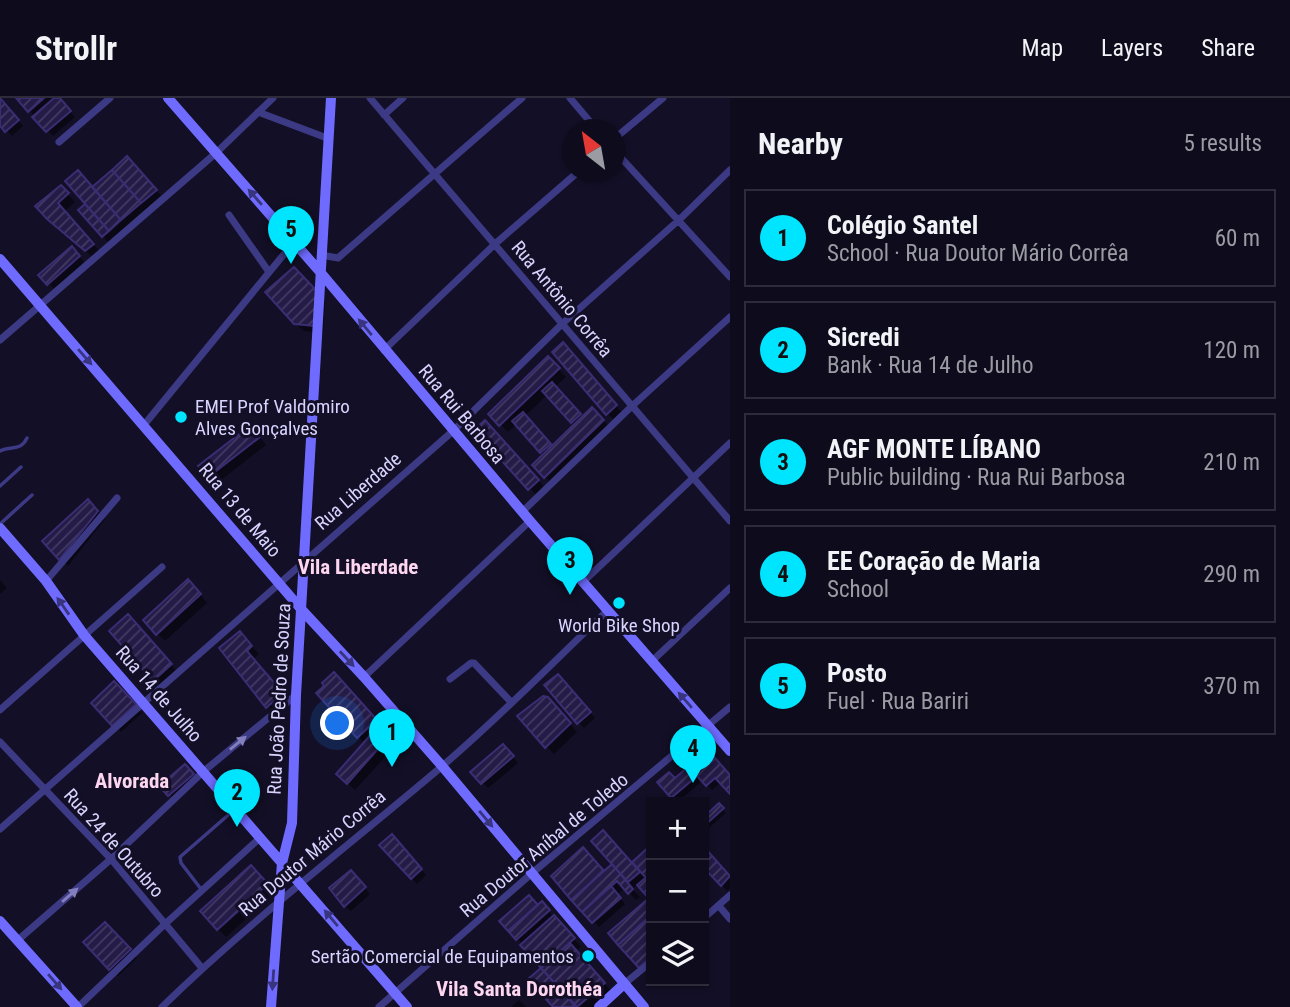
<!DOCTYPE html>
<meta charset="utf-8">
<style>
body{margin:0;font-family:"Roboto Condensed",sans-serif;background:#1c1929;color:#f1f3f6}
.controls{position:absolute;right:21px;bottom:21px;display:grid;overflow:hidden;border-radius:0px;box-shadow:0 2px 5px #0004}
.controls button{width:63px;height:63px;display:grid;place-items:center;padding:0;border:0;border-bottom:2px solid #2e2b3b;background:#0e0b1c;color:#f1f3f6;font:35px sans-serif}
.compass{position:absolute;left:562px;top:21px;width:63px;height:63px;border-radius:50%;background:#0e0b1c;box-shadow:0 2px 5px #0004;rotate:329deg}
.you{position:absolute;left:338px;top:626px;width:24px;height:24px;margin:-18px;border:5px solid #fff;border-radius:50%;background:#1a73e8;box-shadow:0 0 0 10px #1a73e833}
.badge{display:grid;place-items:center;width:46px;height:46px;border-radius:50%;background:#00e5ff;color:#111;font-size:23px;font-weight:700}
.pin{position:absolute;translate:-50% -58px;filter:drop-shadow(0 2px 4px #0008)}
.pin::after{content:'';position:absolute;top:37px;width:24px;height:21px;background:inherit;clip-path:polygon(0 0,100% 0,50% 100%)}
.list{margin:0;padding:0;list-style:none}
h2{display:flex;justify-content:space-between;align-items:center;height:91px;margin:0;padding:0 28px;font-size:30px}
h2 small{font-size:23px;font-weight:400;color:#9b9ba3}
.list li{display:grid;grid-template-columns:46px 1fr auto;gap:21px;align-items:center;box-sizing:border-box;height:98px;margin:0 14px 14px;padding:0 14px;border:2px solid #2e2b3b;border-radius:0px}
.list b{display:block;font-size:26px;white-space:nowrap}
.list p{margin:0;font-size:23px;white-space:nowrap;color:#9b9ba3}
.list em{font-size:23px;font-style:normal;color:#9b9ba3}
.icon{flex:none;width:38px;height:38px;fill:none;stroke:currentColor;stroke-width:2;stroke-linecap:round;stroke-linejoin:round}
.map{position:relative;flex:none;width:730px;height:909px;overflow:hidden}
header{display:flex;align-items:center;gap:42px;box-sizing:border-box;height:98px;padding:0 35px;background:#0e0b1c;border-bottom:2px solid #2e2b3b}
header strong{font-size:33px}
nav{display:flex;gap:38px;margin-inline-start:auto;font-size:24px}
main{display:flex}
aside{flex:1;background:#0e0b1c}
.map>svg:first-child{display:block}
</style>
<header>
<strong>Strollr</strong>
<nav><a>Map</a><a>Layers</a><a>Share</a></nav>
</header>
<main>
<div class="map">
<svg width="730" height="909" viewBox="0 0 730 909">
<defs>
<pattern id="building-hatch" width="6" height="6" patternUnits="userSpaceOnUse" patternTransform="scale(1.75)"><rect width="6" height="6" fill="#241b47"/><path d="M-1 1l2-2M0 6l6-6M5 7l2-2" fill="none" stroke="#433b63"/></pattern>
</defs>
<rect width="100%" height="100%" fill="#130f26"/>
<path fill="#0007" fill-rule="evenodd" d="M18,0H57L75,19L53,38Z
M0,2L23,28L12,38L0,25Z
M135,68L163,100L118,139L115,137L108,144L103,138L90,114L92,112V91Z
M61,89L75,104L65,113L100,154L94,160L48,120Z
M72,150L84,164L54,191L41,177Z
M302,179L325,204L323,235L304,233L295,225Z
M570,254L623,316L615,323L607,315Z
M548,261L566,279L555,289L583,320L592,311L611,330L552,386L534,367L545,357L517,326L508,334L490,316ZM547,297L576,327L553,349L525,318Z
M476,332H493L546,391L537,398Z
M258,337L266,347L216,386L208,379Z
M88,403L105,421L68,468L44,443Z
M0,482L7,490L0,496Z
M196,491L207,505L165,543L157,535Z
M135,526L178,575L162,589L155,581Z
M247,543L259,556L253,561L290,603L275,616L222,551Z
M563,583L595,620L584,630L547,588Z
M341,584L399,644L355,692L338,676L365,646L318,595Z
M114,586L142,615L121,634L93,605Z
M555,609L577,634L554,656L546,648Z
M503,648L518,665L488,690L473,675Z
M708,654L721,684L712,692L703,682L678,704L660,684L675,682Z
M191,674L198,683L175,702L162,688Z
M719,708L726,715L704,734V721Z
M398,744L426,777L417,786L382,747Z
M651,749V874L648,876L611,836L651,800L638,786L632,791L640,799L636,802L625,790L617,797L625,806L599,829L553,778L591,759L604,775L614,766H632Z
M705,753L730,780V790L727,793L704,767Z
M251,769L275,795L226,839L202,814Z
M357,780L370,796L351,813L345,808Z
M542,806L581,849L576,853L612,894L594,909H556L548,879L550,877L517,840Z
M105,826L137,860L118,878L86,844Z
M519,902L526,909H511Z"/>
<path fill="url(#building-hatch)" stroke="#3b2d73" stroke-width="2" d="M0,0L19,22L5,34L0,28Z
M16,0H44L28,14Z
M54,0H60L71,13L46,34L32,19Z
M127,58L157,92L141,105L112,72Z
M78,72L121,122L109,133L65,83Z
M112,72L141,105L121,122L92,89Z
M61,87L69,95L58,105L94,146L85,153L47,121L35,108Z
M85,106L109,133L102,139L78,112Z
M72,148L80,158L47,187L38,177Z
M294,169L318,194L315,228L294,226L265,194Z
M563,244L617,307L606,317L552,254Z
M548,258L560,270L499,328L488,316Z
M552,284L581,316L571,325L542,293Z
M592,309L604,322L544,380L532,367Z
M523,314L551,346L540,355L512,323Z
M485,322L539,382L528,392L474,332Z
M251,327L260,339L207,380L198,368Z
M88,401L98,413L59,462L42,443Z
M188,481L201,496L156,537L143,522Z
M128,516L172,566L153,583L109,533Z
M240,533L252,548L247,553L283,595L266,610L219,550Z
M334,574L377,622L357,640L316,595L324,588L322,585Z
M558,576L591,614L577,626L544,587Z
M114,583L136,606L112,628L91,605Z
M543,598L548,599L571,625L545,650L517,618Z
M381,625L392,635L347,686L336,676Z
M503,646L514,658L481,686L470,674Z
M708,652L730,677V696L715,680L706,688L697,678L671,700L657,684L669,674L675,680Z
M185,666L194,676L168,698L159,688Z
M719,705L724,710L704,728V719Z
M603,732L640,774L628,784L591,743Z
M392,736L422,771L411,781L379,747Z
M651,747V775L646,780L632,764Z
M583,749L604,773L571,802L551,778Z
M705,750L730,778L721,788L704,770Z
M612,766L633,791L628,796L617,783L582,814L571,802Z
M251,767L268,786L217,832L200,813Z
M351,772L366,789L344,809L329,790Z
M651,775V803L637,787Z
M611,788L621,800L592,825L582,814Z
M529,797L538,807L508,833L499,823Z
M649,800L651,803V818L618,847L608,835Z
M542,803L550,812L516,842L508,833Z
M554,817L575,840L541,870L520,847Z
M647,821L651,826V859L639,870L618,847Z
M105,824L131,851L109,872L83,844Z
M570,845L605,885L577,909L541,870Z
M541,870L576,909H553L528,881Z"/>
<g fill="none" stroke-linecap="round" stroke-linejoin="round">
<path stroke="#3d3a85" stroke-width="3.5" d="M0,353C12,347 20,354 27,340
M0,388L21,369
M0,426L32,397
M201,791L181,765L180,759L234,712"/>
<path stroke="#3d3a85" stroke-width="7" d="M370,0L730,423
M570,0L597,32
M258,14L327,40
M384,17L403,0
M614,41L663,0
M59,44L110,0
M614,52L730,179
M229,117L269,174
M321,157L338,160L522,0
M0,242L216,55L273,0
M384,252L495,146L578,74
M144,327L294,144
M522,414L631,309L730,219
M46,483L117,400
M583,484L730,345
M652,563L730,490
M364,579L530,423
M450,581L471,565H474L511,604
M0,612L162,469
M0,644L111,761L202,870
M0,731L453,333L562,226L680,121L730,72
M719,808L730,821
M704,820L730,797
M18,842L111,761L204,673L296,597
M624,886L651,864
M78,909L165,826L261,739
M162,909C250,823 347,749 440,670C498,621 552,565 607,513
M379,909L531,776L730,609"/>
<path stroke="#6f6bff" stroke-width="10" d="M168,0L321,175L530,423L730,653
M0,161L301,511L364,579L442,668L644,909
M0,430L46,483L84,537L407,909
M0,823L77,909
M271,909L282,765L292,725L296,597L331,0
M599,909L624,886"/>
</g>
<defs><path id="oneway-solid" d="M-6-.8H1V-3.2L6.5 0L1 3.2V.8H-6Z" transform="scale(1.75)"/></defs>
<g fill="#38347d">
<use href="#oneway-solid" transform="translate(255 99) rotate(-131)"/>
<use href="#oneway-solid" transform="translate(365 229) rotate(-130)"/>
<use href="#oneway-solid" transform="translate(85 259) rotate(49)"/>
<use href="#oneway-solid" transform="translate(63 508) rotate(-125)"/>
<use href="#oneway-solid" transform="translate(347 561) rotate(47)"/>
<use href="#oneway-solid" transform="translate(685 602) rotate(-131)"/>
<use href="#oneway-solid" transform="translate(486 721) rotate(50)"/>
<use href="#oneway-solid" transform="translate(331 820) rotate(-130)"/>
<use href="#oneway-solid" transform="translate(273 882) rotate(94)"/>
<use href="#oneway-solid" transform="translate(55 884) rotate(49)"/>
</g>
<g fill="#837fbc">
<use href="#oneway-solid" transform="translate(238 645) rotate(-39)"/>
<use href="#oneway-solid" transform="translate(70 797) rotate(-41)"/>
</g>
<g fill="#00e5ff" stroke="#130f26" stroke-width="2.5">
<circle cx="181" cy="319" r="7"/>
<circle cx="619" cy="505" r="7"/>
<circle cx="588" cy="858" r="7"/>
</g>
<g text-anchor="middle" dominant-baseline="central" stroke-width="6" stroke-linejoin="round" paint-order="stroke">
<g font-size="19" fill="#d9d4ff" stroke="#130f26">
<text transform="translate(562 201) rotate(50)">Rua Antônio Corrêa</text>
<text transform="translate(462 316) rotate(50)">Rua Rui Barbosa</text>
<text transform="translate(358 393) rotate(-41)">Rua Liberdade</text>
<text transform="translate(240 412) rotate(50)">Rua 13 de Maio</text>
<text transform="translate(159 596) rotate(49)">Rua 14 de Julho</text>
<text transform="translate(279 601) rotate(-87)">Rua João Pedro de Souza</text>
<text transform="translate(114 745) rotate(48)">Rua 24 de Outubro</text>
<text transform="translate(544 747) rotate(-40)">Rua Doutor Aníbal de Toledo</text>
<text transform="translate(312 755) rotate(-40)">Rua Doutor Mário Corrêa</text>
</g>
<g font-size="19" fill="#d9d4ff" stroke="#130f26" text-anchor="start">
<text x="195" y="308">EMEI Prof Valdomiro<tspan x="195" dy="22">Alves Gonçalves</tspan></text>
<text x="619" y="527" text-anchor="middle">World Bike Shop</text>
<text x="574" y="858" text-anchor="end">Sertão Comercial de Equipamentos</text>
</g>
<g font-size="21" font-weight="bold" fill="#ffd6f0" stroke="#130f26">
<text x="358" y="469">Vila Liberdade</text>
<text x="132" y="683">Alvorada</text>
<text x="519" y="891">Vila Santa Dorothéa</text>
</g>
</g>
</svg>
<div class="controls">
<button>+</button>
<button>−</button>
<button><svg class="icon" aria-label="layers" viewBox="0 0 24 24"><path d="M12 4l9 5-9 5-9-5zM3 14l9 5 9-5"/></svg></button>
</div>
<svg class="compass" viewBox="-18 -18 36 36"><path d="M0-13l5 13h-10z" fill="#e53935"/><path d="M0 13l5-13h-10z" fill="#9b9ba3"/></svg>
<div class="you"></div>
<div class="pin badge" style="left:392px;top:669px">1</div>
<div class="pin badge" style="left:237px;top:729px">2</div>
<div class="pin badge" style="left:570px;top:497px">3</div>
<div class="pin badge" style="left:693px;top:685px">4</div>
<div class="pin badge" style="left:291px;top:166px">5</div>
</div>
<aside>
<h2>Nearby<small>5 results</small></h2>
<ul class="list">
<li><span class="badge">1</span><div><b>Colégio Santel</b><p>School · Rua Doutor Mário Corrêa</p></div><em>60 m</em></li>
<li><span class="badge">2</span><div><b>Sicredi</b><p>Bank · Rua 14 de Julho</p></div><em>120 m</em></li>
<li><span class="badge">3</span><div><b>AGF MONTE LÍBANO</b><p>Public building · Rua Rui Barbosa</p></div><em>210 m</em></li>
<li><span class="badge">4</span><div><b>EE Coração de Maria</b><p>School</p></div><em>290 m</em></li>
<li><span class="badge">5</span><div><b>Posto</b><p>Fuel · Rua Bariri</p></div><em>370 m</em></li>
</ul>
</aside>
</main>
